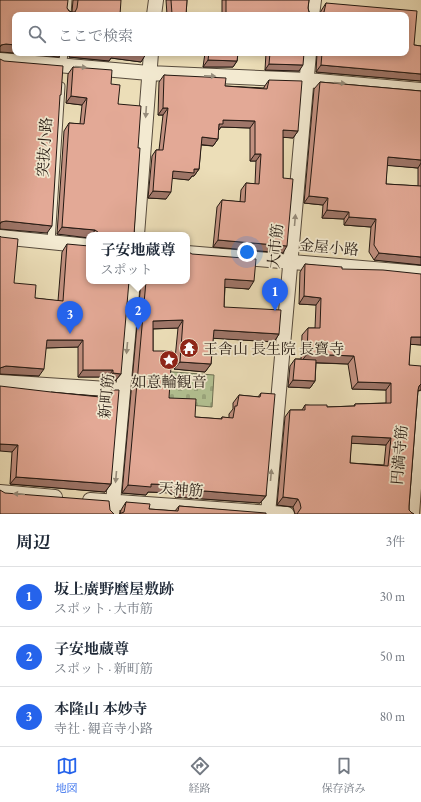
<!DOCTYPE html>
<html lang="ja">
<meta charset="utf-8">
<style>
body{margin:0;font-family:"EB Garamond","Noto Serif JP",serif;background:#f2f2f3;color:#1f2937}
.you{position:absolute;left:247px;top:252px;width:14px;height:14px;margin:-10px;border:3px solid #fff;border-radius:50%;background:#1a73e8;box-shadow:0 0 0 6px #1a73e833}
.badge{display:grid;place-items:center;width:26px;height:26px;border-radius:50%;background:#2563eb;color:#fff;font-size:13px;font-weight:700}
.pin{position:absolute;translate:-50% -33px;filter:drop-shadow(0 1px 2px #0008)}
.pin::after{content:'';position:absolute;top:21px;width:14px;height:12px;background:inherit;clip-path:polygon(0 0,100% 0,50% 100%)}
.popup{position:absolute;left:86px;top:232px;width:104px;height:52px;box-sizing:border-box;display:grid;place-content:center;border-radius:8px;background:#fff;filter:drop-shadow(0 1px 3px #0005);font-size:13px;white-space:nowrap;color:#747a83}
.popup b{font-size:15px;color:#1f2937}
.popup::after{content:'';position:absolute;left:50%;top:100%;margin-left:-8px;border:8px solid transparent;border-top-color:#fff}
.list{margin:0;padding:0;list-style:none}
h2{display:flex;justify-content:space-between;align-items:center;height:52px;margin:0;padding:0 16px;font-size:17px}
h2 small{font-size:13px;font-weight:400;color:#747a83}
.list li{display:grid;grid-template-columns:26px 1fr auto;gap:12px;align-items:center;box-sizing:border-box;height:60px;padding:0 16px;border-top:1px solid #e0e1e3}
.list b{display:block;font-size:15px;white-space:nowrap}
.list p{margin:0;font-size:13px;white-space:nowrap;color:#747a83}
.list em{font-size:13px;font-style:normal;color:#747a83}
.icon{flex:none;width:22px;height:22px;fill:none;stroke:currentColor;stroke-width:2;stroke-linecap:round;stroke-linejoin:round}
.map{position:relative;flex:none;width:421px;height:514px;overflow:hidden}
.search{position:absolute;background:#fff;box-shadow:0 2px 6px #0003;left:12px;right:12px;top:12px;height:44px;display:flex;align-items:center;gap:10px;box-sizing:border-box;padding:0 14px;border-radius:8px;color:#747a83;font-size:15px}
.sheet{height:232px;background:#fff}
nav{display:flex;justify-content:space-around;align-items:center;box-sizing:border-box;height:56px;border-top:1px solid #e0e1e3;background:#fff;font-size:11px;color:#747a83}
nav a{display:grid;justify-items:center;gap:2px}
nav .on{color:#2563eb}
.map>svg:first-child{display:block}
</style>
<div class="map">
<svg width="421" height="514" viewBox="0 0 421 514">
<defs>
<pattern id="cemetery-stones" width="16" height="16" patternUnits="userSpaceOnUse"><rect width="16" height="16" fill="#b3c293"/><path d="M2 7V4a2 2 0 0 1 4 0v3zM10 15v-3a2 2 0 0 1 4 0v3z" fill="#9aa67e"/></pattern>
</defs>
<rect width="100%" height="100%" fill="#ecdeb8"/>
<filter id="stains"><feTurbulence type="fractalNoise" baseFrequency=".005" numOctaves="4"/><feColorMatrix values="0 0 0 0 .2 0 0 0 0 .09 0 0 0 0 .02 0 0 0 .5 -.17"/></filter>
<radialGradient id="worn" r=".72"><stop offset=".6" stop-color="#630" stop-opacity="0"/><stop offset="1" stop-color="#630" stop-opacity=".3"/></radialGradient>
<path fill="url(#cemetery-stones)" stroke="#6c6e52" d="M160,371L214,375L212,407L166,403Z"/>
<g fill="none" stroke-linecap="round" stroke-linejoin="round">
<defs>
<path id="lane" d="M67,15L68,0
M62,68L64,53
M51,242L61,86"/>
<path id="street" d="M154,15L156,0
M312,15L314,0
M0,60L149,73L307,80L421,90
M137,235L151,53
M0,237L89,246
M187,253L421,273
M0,382L123,390
M0,492L55,497
M90,500L287,514
M112,514L133,281
M268,514L309,53
M412,514L421,398"/>
</defs>
<use href="#lane" stroke="#564a3c" stroke-width="9"/>
<use href="#street" stroke="#564a3c" stroke-width="16"/>
<use href="#lane" stroke="#f3ead1" stroke-width="7"/>
<use href="#street" stroke="#f3ead1" stroke-width="14"/>
</g>
<path fill="#c39181" stroke="#241912" fill-rule="evenodd" d="M0,0L67,8L69,11L72,12L73,0H121L0,52Z
M166,0H187L186,15H167Z
M222,0H309L308,8L309,12L313,15H222Z
M326,3L414,45L421,46V81L316,72L317,53H406L320,14L321,11Z
M69,53H146L141,62L111,58L109,61L69,57Z
M205,53H238L237,61L233,67H203Z
M266,53H304L299,71L265,70Z
M73,67L111,84L118,104L138,148L134,235L57,234L64,131L69,123L80,124L82,105L66,103L68,74Z
M164,75L225,86L264,88V87L269,80L298,131L293,138L283,137V253L213,247L217,207L222,200L240,202L241,190L246,183L255,184L256,161H250V128L221,127L218,131V139L213,146L201,145L199,169L194,176H192L189,180L172,178L166,199L148,198L152,156L156,150H159L163,115H158L159,82Z
M320,82L421,91V265L374,260L369,252L371,227L344,225V219L322,218L323,205L304,203L314,89ZM387,165L418,168V186L386,184Z
M67,244L121,374L115,381L108,380V377H78V347L46,348L39,376L1,374L14,283L35,298L58,301L62,252Z
M305,264L342,269L421,345L410,344L409,365L418,390L409,506V510L412,513L414,514H295L293,507L277,505L285,417L290,410H302L305,405L327,407L354,406L355,404L386,403V390L352,389L348,364L316,363L315,381L310,388L288,387L290,366L295,359H301L302,335L308,328H315L316,305L299,304L300,272ZM351,443L386,445L384,465L350,463Z
M141,281H187L249,289L225,287L224,307L279,334L274,342L213,338L211,364L205,372L174,369L178,328L153,329V351L169,398L195,417L221,419L222,417L229,418V414L233,409V403L239,395L258,397L261,393L266,496L260,503L175,497V493L148,492L146,495L122,493Z
M111,390V484L105,492L10,484L12,452L51,392L106,397Z
M126,502L149,509L175,511L179,506L266,514H120L121,510Z"/>
<path fill="#9f7669" stroke="#241912" d="M6,44L15,45V53L0,52V47L1,45Z
M18,53H61L59,57Z
M72,53H137L146,54L141,62L111,58L109,61L69,57Z
M208,60L237,61L233,67H203Z
M269,64L303,65L299,71L265,70Z
M321,65L421,74V81L316,72Z
M71,96L87,98L82,105L66,103Z
M163,108H168L163,115H158Z
M223,120L255,121L250,128L221,127L218,131L219,124Z
M283,130L298,131L293,138L279,137Z
M202,137L218,139L213,146L197,144Z
M255,154H261L256,161H250Z
M388,157L421,160V163L418,168L382,165Z
M194,169H199L194,176H192L189,180L169,178L173,171Z
M153,191L171,192L166,199L148,198Z
M309,196L328,198L323,205L304,203Z
M327,210L349,212L344,219L322,218Z
M349,217L376,219L371,227L344,225Z
M6,221L52,226L47,233L0,229V224L1,222Z
M62,227L95,230L92,235H89V238L57,234Z
M218,240L287,246L283,253L213,247Z
M379,253L421,257V265L374,260Z
M225,279L254,281L249,289L219,287Z
M304,296L321,298L316,305L299,304Z
M183,320L178,328L147,329L153,321Z
M214,330L279,334L274,342L209,338Z
M411,337H421V345L406,344Z
M47,340H83L78,347L42,348Z
M307,354L354,356L348,364L301,362Z
M180,362L211,364L205,372L174,369Z
M6,366L44,369L39,376L0,374V368Z
M83,370H113L108,377H78Z
M113,373L121,374L115,381L108,380Z
M293,380L315,381L310,388L288,387Z
M358,382L391,383L386,390L352,389Z
M421,384V390L417,391L419,386Z
M352,436L391,438L386,445L346,443Z
M0,444L18,445L12,452L0,451Z
M16,477L111,484L105,492L10,484Z
M151,484L180,485L175,493L148,492L146,495L122,493L128,485Z
M180,489L266,496L260,503L175,497Z
M283,497L298,499L293,507L277,505Z"/>
<path fill="#e3a996" stroke="#241912" fill-rule="evenodd" d="M0,0H68L67,8L69,11L72,12H75L77,8L78,0H121L120,15H15V45L6,44L1,45L0,47Z
M171,0H187L186,15H168V13L172,14Z
M226,0H309L308,8L309,12L313,15H291L277,14V15H226Z
M326,3L417,11L414,45L421,46V74L321,65L322,53H406V15H319L324,12Z
M209,53H238L237,61L208,60Z
M270,53H304L303,65L269,64Z
M0,59L4,61L63,66L61,95H60L52,226L6,221L1,222L0,224Z
M73,67L112,70L111,84L120,85L118,104L141,106L138,148H140L134,235H102L95,230L62,227L69,123L84,124L87,98L71,96Z
M164,75L226,78L225,86L267,89L269,80L302,81L298,131L283,130V178L293,179L287,246L218,240L222,200L245,202L246,183L259,184L261,154H255V121L223,120V124H219L218,139L202,137L199,169H194V173L173,171L171,192L153,191L156,150H163L168,108H163Z
M320,82L421,91V160L388,157L386,184L421,186V257L379,253L374,245L376,219L349,217V212L327,210L328,198L309,196Z
M0,236L1,237L18,239L14,283L36,285L35,298L63,301L67,244L89,246V281H129L121,374L113,373V370H83V340H47L44,369L6,366L0,368Z
M187,251L192,254L256,259L254,281L225,279L224,307L281,310L279,334L214,330L211,364L180,362L183,320L153,321V351H172L169,398L196,399L195,417L222,419V417L233,418L235,406H237L239,395L260,397L261,393L275,394L266,496L180,489V485L151,484V487L128,485L146,281H187Z
M305,264L342,267V269L383,270L421,274V337H411L409,365L421,366V384L419,386L418,390L409,506V510L412,513L414,514H297L301,508L300,503L298,499L283,497L290,410H305V405H327V407L355,406V404L391,403V383L358,382L354,356L307,354L308,328H320L321,298L304,296ZM352,436L391,438L388,466L350,463Z
M295,359L316,360L315,381L293,380Z
M0,386L51,392L110,398L111,390H119L111,484L16,477L18,445L0,444Z
M0,490L5,493L109,501L110,510L114,514H0Z
M126,502L150,504L149,509L178,511L179,506L266,513V514H119L124,512Z"/>
<defs><path id="oneway-solid" d="M-6-.8H1V-3.2L6.5 0L1 3.2V.8H-6Z"/></defs>
<g fill="#968c7b">
<use href="#oneway-solid" transform="translate(81 67) rotate(5)"/>
<use href="#oneway-solid" transform="translate(210 76) rotate(3)"/>
<use href="#oneway-solid" transform="translate(340 83) rotate(5)"/>
<use href="#oneway-solid" transform="translate(146 112) rotate(94)"/>
<use href="#oneway-solid" transform="translate(295 220) rotate(-85)"/>
<use href="#oneway-solid" transform="translate(127 348) rotate(95)"/>
<use href="#oneway-solid" transform="translate(271 475) rotate(-85)"/>
<use href="#oneway-solid" transform="translate(116 477) rotate(95)"/>
<use href="#oneway-solid" transform="translate(19 494) rotate(-175)"/>
</g>
<defs>
<symbol id="temple-disc" viewBox="-11 -11 22 22"><circle r="9.5" fill="#8f2418" stroke="#f3ead1"/><path d="M0-6L5-2H3V0L6.5 2.5H4V6H1.5V3h-3V6H-4V2.5H-6.5L-3 0V-2H-5Z" fill="#fff"/></symbol>
<symbol id="sight-disc" viewBox="-11 -11 22 22"><circle r="9.5" fill="#8f2418" stroke="#f3ead1"/><path d="M0-6L1.8-2.2L6-1.7L2.9 1.2L3.7 5.4L0 3.3L-3.7 5.4L-2.9 1.2L-6-1.7L-1.8-2.2Z" fill="#fff"/></symbol>
</defs>
<g fill-rule="evenodd">
<use href="#temple-disc" x="178" y="337" width="22" height="22"/>
<use href="#sight-disc" x="158" y="349" width="22" height="22"/>
</g>
<g text-anchor="middle" dominant-baseline="central" stroke-width="3.5" stroke-linejoin="round" paint-order="stroke">
<g font-size="15" fill="#241912" stroke="#f3ead1">
<text transform="translate(44 147) rotate(-86)">突抜小路</text>
<text transform="translate(275 246) rotate(-85)">大市筋</text>
<text transform="translate(329 247) rotate(5)">金屋小路</text>
<text transform="translate(106 396) rotate(-85)">新町筋</text>
<text transform="translate(399 455) rotate(-85)">円満寺筋</text>
<text transform="translate(181 489) rotate(4)">天神筋</text>
</g>
<g font-size="15" fill="#241912" stroke="#f3ead1" text-anchor="start">
<text x="203" y="348">王舎山 長生院 長寶寺</text>
<text x="169" y="381" text-anchor="middle">如意輪観音</text>
</g>
</g>
<rect width="100%" height="100%" filter="url(#stains)"/>
<rect width="100%" height="100%" fill="url(#worn)"/>
</svg>
<div class="you"></div>
<div class="pin badge" style="left:275px;top:311px">1</div>
<div class="pin badge" style="left:138px;top:330px">2</div>
<div class="popup"><b>子安地蔵尊</b>スポット</div>
<div class="pin badge" style="left:70px;top:334px">3</div>
<div class="search"><svg class="icon" aria-label="search" viewBox="0 0 24 24"><circle cx="10" cy="10" r="6"/><path d="M15 15l6 6"/></svg>ここで検索</div>
</div>
<section class="sheet">
<h2>周辺<small>3件</small></h2>
<ul class="list">
<li><span class="badge">1</span><div><b>坂上廣野麿屋敷跡</b><p>スポット · 大市筋</p></div><em>30 m</em></li>
<li><span class="badge">2</span><div><b>子安地蔵尊</b><p>スポット · 新町筋</p></div><em>50 m</em></li>
<li><span class="badge">3</span><div><b>本隆山 本妙寺</b><p>寺社 · 観音寺小路</p></div><em>80 m</em></li>
</ul>
</section>
<nav>
<a class="on"><svg class="icon" aria-label="map" viewBox="0 0 24 24"><path d="M3 6l6-2 6 2 6-2v14l-6 2-6-2-6 2zM9 4v14M15 6v14"/></svg>地図</a>
<a><svg class="icon" aria-label="directions" viewBox="0 0 24 24"><path d="M12 3l9 9-9 9-9-9zM9 14v-3h6M13 9l2 2-2 2"/></svg>経路</a>
<a><svg class="icon" aria-label="saved" viewBox="0 0 24 24"><path d="M7 4h10v16l-5-4-5 4z"/></svg>保存済み</a>
</nav>
